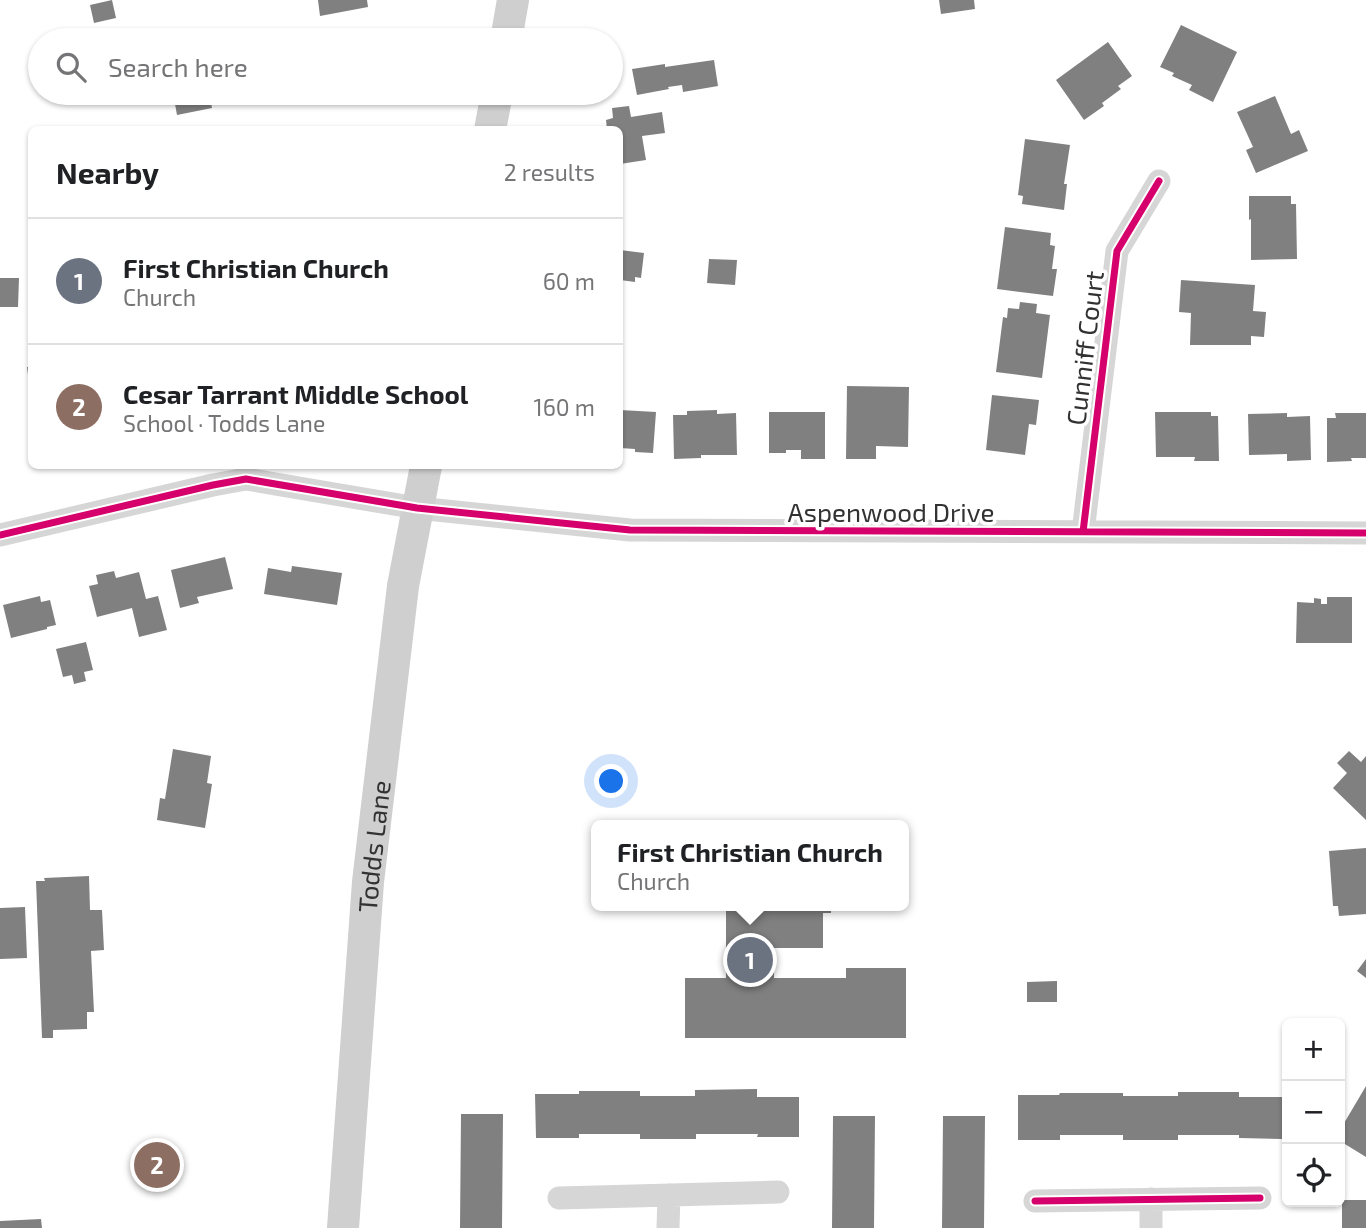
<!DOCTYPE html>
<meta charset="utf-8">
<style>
body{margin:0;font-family:"Exo 2",sans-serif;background:#f6f6f6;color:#202124}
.controls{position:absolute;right:21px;bottom:21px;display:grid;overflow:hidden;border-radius:10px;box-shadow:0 2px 5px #0004}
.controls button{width:63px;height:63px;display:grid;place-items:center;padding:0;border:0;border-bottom:2px solid #e0e0e0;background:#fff;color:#202124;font:35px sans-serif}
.you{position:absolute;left:612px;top:782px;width:24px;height:24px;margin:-18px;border:5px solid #fff;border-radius:50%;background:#1a73e8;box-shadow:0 0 0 10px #1a73e833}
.badge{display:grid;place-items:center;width:46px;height:46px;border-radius:50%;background:#7a7a7a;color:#fff;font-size:23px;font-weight:700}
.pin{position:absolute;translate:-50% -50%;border:4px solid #fff;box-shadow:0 2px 7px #0006}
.popup{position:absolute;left:591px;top:820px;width:318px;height:91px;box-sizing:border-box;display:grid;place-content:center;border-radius:10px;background:#fff;filter:drop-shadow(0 2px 5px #0005);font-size:23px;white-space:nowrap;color:#757577}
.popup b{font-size:26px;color:#202124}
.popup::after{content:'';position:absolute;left:50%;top:100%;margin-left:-14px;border:14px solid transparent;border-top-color:#fff}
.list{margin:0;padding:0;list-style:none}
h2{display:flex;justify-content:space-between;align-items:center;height:91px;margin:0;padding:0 28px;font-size:30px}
h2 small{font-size:23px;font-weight:400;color:#757577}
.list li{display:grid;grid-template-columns:46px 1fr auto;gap:21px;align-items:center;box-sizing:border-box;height:126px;padding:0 28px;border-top:2px solid #e0e0e0}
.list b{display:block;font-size:26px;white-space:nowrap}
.list p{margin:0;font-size:23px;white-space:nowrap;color:#757577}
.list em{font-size:23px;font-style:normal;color:#757577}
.icon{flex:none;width:38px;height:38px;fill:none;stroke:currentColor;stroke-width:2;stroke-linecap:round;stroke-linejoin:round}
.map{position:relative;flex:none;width:1366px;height:1228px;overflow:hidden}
.search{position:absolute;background:#fff;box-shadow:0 2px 5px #0004;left:28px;top:28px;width:595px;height:77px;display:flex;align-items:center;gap:18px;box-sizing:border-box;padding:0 24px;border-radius:38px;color:#757577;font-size:26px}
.panel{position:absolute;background:#fff;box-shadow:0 2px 5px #0004;left:28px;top:126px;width:595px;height:343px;border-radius:10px}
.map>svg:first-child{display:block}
</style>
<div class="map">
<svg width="1366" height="1228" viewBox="0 0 1366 1228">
<rect width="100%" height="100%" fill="#fff"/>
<path fill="#808080" d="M112,0L116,18L94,23L90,5Z
M318,0H367L368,7L320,16Z
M939,0H974L975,9L941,14Z
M1181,25L1237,52L1213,102L1189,90L1192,85L1172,76L1174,73L1160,67Z
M1108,42L1132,76L1118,86L1121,89L1102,103L1104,106L1084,120L1056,80Z
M714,60L718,86L683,92L682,85L668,87L669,89L637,95L632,69L665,64V67Z
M173,93H209L212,108L177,115Z
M1275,96L1291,134L1299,130L1308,151L1256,173L1246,150L1253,147L1237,112Z
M629,106L631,117L662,112L665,133L642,136L646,160L620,164V130H607L606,120L613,118L612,108Z
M1025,139L1070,145L1064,184H1067L1064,210L1022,204L1023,196L1018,195Z
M1249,196H1291V204H1296L1297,259L1251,260V219L1249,220Z
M1005,227L1051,233L1050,245L1055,246L1052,269H1057L1053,296L997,289Z
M620,250L644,253L641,278L635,277V282L620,280Z
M709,259L737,260L735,285L707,283Z
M0,278H19L18,307H0Z
M1181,280L1255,285L1253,311L1266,312L1264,337L1251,336V345H1190L1191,313L1179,312Z
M1020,302L1037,304L1036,313L1050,315L1042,378L996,372L1003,317L1007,318L1008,308L1019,309Z
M27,367H32V390H30Z
M847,386L909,387L908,447L876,446V459H846Z
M992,395L1039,400L1036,425L1029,424L1025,455L986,450Z
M620,410L656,412L653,453L635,452V449L620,448Z
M717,410V414L736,413L737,455H701V458L674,459L673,415H687V411Z
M769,412H825V459H801V450H786V453H769Z
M1155,412H1211V416H1218L1219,461H1194L1195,457H1156Z
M1287,413V417L1310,416L1311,460L1287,461V454L1249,455L1248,414Z
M1335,413H1366V458H1351L1352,461L1327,462V418H1336Z
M225,557L233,589L197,597L199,603L180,608L171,570Z
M292,566L342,573L337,605L264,594L268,568L291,572Z
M114,571L116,578L139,572L146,599L158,596L167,630L139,637L132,608L97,617L89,586L98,584L96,575Z
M40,596L41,602L50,600L56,625L47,627V629L11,638L3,605Z
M1327,597H1352V643H1296L1297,602L1314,603V598L1321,599V604H1327Z
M86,642L93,670L84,672L86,681L74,684L72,675L63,677L56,649Z
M173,749L211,756L207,783L212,784L205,828L157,820L160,798L165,799Z
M1349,751L1361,762L1366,756V820L1333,788L1347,773L1337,763Z
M1366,848V914L1339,916L1338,906H1333L1329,851Z
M89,876L90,910H102L104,950L91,951L94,1012H87V1029L53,1030V1038H42L36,881H45L44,878Z
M726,906H831V913H823V948H774V978H846V968H906V1038H685V978H726Z
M25,907L27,958L0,959V908Z
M1366,959V978L1357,971Z
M1057,981V1002H1027V982Z
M1366,1086V1157L1340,1141V1130Z
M757,1089V1097H799V1137H757L758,1134H696V1139H640V1134H579V1138H536L535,1094H579V1091H640V1096H695V1090Z
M1178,1092H1239V1097H1282V1139L1239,1138V1135H1178V1140H1123V1135H1060V1140H1018V1095H1059L1060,1093H1123V1096H1178Z
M461,1114H503L502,1228H460Z
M833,1116H875L874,1228H832Z
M943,1116H985L984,1228H942Z
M1342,1200H1366V1228H1342Z
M41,1219L42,1228H0V1221Z"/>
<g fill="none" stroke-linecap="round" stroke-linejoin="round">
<path stroke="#d6d6d6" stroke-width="23" d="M1083,532L1117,251L1159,181
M0,535L213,485L246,479L417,508L630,530L1366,533
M559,1198L778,1192
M1035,1201L1260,1198
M668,1228L669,1195
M1151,1228V1199"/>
<g stroke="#cfcfcf" stroke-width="32">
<path d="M506,40L513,0"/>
<path d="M490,130L497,93"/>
<path id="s1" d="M343,1228L368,882L403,586L426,466"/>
</g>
<defs>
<path id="cycleway" d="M1083,532L1117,251L1159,181
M0,535L213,485L246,479L417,508L630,530L1366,533
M1035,1201L1260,1198"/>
</defs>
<use href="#cycleway" stroke="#fff" stroke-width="11"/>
<use href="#cycleway" stroke="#d6006c" stroke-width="7"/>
</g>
<g text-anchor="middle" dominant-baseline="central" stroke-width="7" stroke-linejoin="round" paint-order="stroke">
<g font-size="26" fill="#323232" stroke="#fff">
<text transform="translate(1084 348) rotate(-83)">Cunniff Court</text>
<text x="891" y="511">Aspenwood Drive</text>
<text stroke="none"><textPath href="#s1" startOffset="383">Todds Lane</textPath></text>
</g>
</g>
</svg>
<div class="controls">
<button>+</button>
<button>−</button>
<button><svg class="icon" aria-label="locate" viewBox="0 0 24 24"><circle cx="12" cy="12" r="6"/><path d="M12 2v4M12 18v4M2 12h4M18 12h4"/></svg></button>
</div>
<div class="you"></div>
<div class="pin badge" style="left:750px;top:960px;background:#6b7280">1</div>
<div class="popup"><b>First Christian Church</b>Church</div>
<div class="pin badge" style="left:157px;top:1165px;background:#8d6e63">2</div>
<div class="search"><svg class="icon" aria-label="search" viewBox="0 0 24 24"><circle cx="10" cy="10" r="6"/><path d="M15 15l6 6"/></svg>Search here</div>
<section class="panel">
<h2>Nearby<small>2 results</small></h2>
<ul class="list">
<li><span class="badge" style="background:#6b7280">1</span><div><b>First Christian Church</b><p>Church</p></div><em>60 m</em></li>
<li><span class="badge" style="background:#8d6e63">2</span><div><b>Cesar Tarrant Middle School</b><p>School · Todds Lane</p></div><em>160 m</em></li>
</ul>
</section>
</div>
